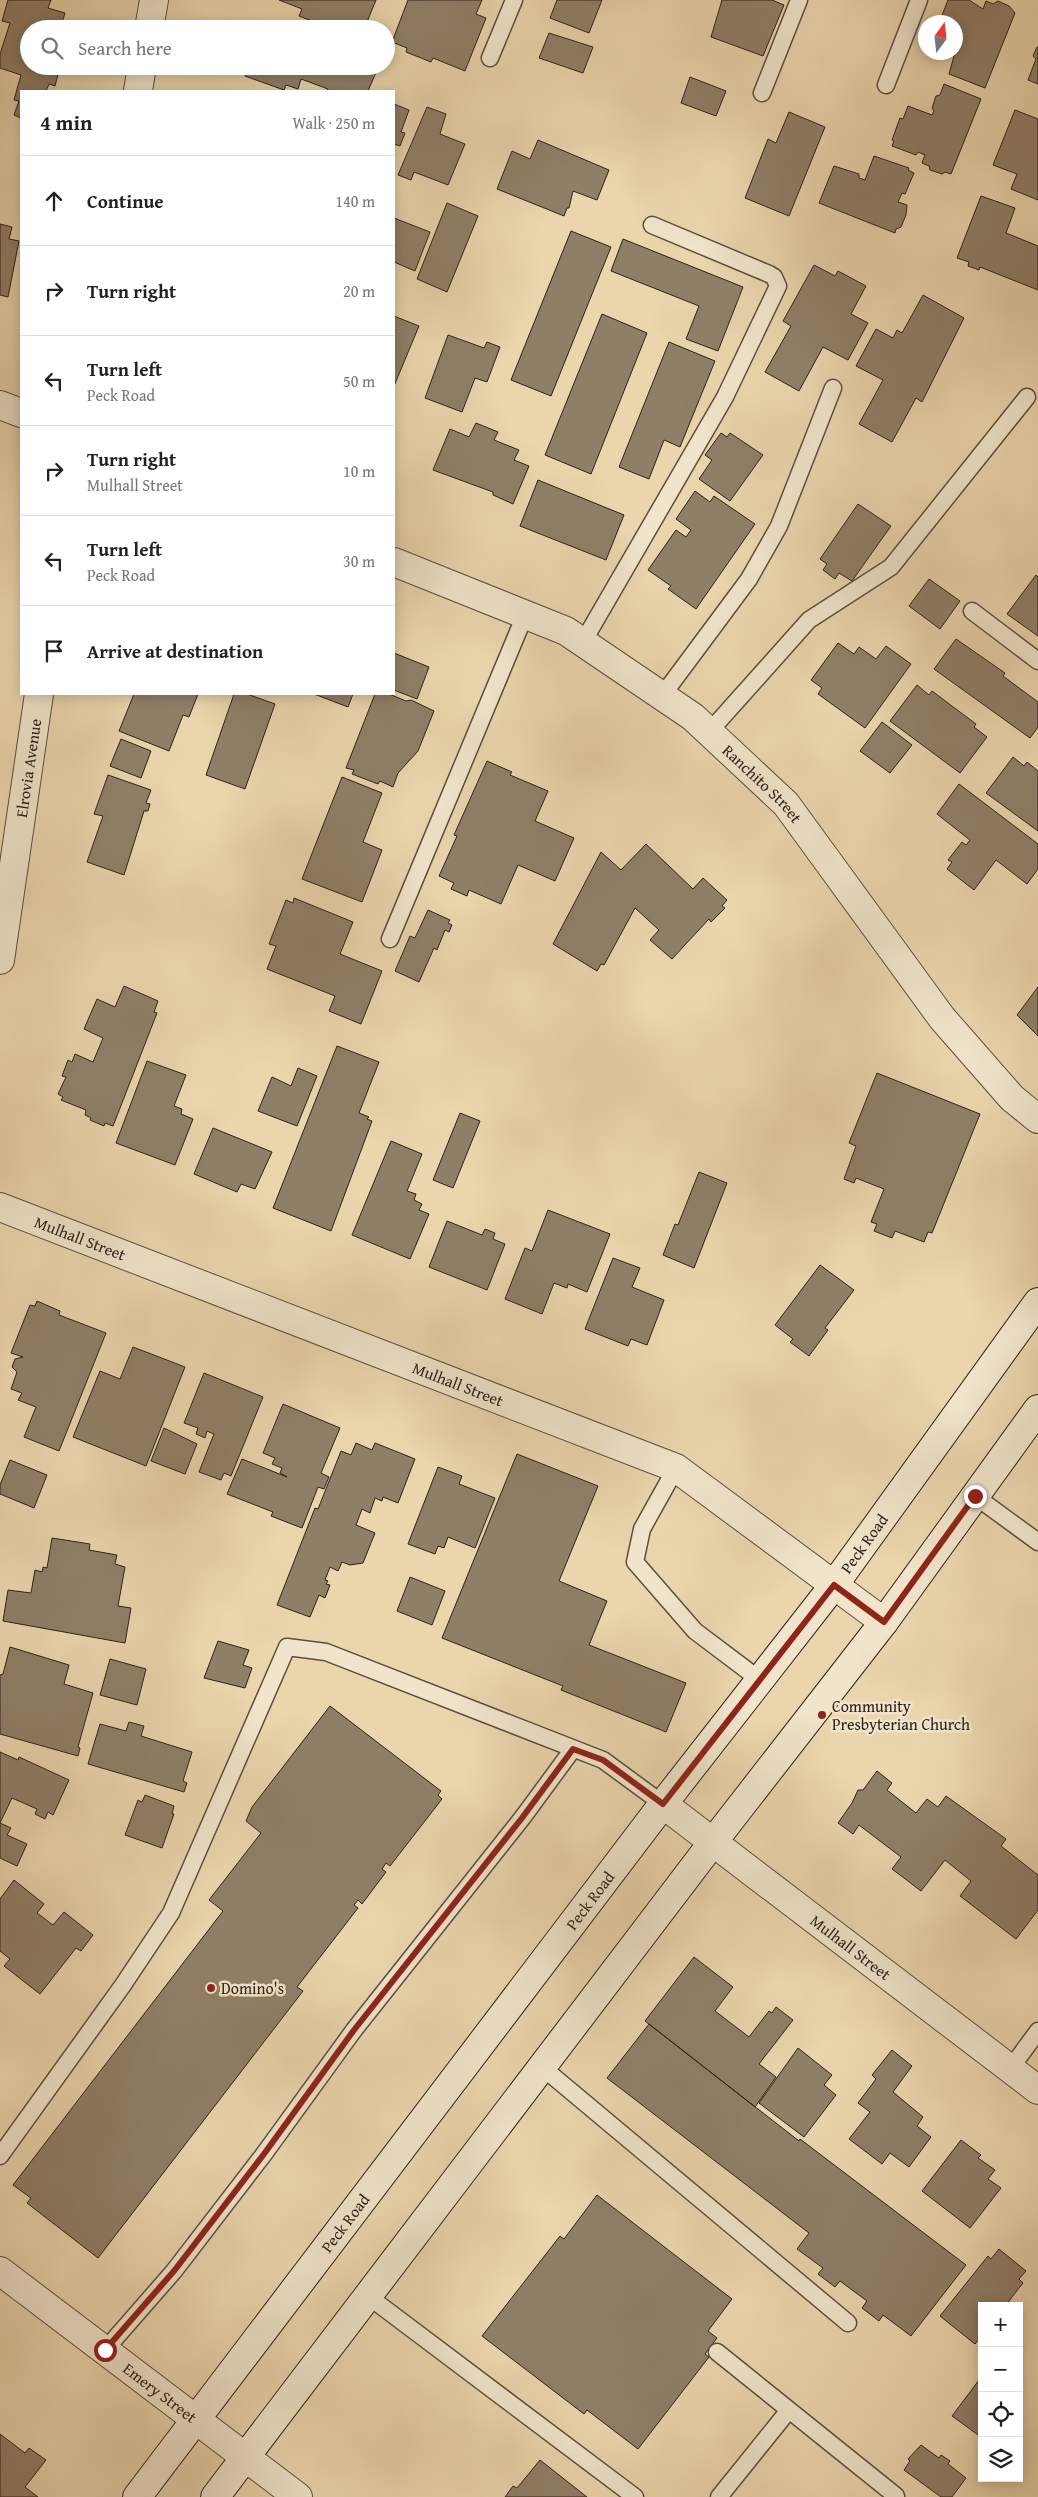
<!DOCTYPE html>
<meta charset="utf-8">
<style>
body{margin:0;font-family:"Gentium Book Plus",serif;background:#f6f6f6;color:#222}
.controls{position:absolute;right:15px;bottom:15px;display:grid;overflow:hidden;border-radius:0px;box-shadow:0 2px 12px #0003}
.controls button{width:45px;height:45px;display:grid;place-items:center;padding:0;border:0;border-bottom:1px solid #e0e0e0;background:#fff;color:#222;font:25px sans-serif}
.compass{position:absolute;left:918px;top:15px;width:45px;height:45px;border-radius:50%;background:#fff;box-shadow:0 2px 12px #0003;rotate:15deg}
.stop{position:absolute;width:15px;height:15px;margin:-11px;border:4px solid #8f2418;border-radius:50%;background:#fff}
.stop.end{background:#8f2418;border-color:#fff;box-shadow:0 1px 5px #0008}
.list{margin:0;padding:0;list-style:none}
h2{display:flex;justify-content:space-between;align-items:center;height:65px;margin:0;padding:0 20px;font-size:21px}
h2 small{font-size:16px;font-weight:400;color:#767676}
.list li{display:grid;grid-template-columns:32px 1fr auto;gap:15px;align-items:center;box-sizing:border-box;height:90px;padding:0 20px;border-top:1px solid #e0e0e0}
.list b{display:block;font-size:19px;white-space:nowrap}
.list p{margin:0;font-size:16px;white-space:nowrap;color:#767676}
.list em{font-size:16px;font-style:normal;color:#767676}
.icon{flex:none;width:28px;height:28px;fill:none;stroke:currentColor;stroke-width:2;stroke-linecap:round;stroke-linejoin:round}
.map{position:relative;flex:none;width:1038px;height:2497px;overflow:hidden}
.search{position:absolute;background:#fff;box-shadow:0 2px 12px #0003;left:20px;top:20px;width:375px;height:55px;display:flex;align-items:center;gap:12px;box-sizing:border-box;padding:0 18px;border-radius:28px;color:#767676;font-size:19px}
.panel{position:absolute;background:#fff;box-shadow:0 2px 12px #0003;left:20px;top:90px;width:375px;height:605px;border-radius:0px}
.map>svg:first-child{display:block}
</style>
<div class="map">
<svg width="1038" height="2497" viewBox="0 0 1038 2497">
<rect width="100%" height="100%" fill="#ead5ad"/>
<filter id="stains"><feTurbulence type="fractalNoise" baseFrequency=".004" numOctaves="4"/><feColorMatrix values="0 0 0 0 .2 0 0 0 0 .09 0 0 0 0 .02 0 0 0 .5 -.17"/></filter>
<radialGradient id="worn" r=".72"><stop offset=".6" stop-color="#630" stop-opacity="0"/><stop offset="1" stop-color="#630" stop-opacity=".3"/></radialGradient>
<path fill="#907f67" stroke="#2e211b" d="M8,0H51L48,8L65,13L60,29H29V66H60L55,86L49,84L46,91H21V118L14,115L19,101L14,100L21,75L0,68V54L10,23L2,21Z
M279,0H376L364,29H332L299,16L302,9Z
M408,0H482L476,14L486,18L465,71L433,58L431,62L406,52L407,48L392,42Z
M557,0H602L589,33L550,18Z
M722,0H772L784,5L763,56L711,37Z
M948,0H969L983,9L986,1L993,4L998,1L1009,6L1015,13L985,88L949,74L956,49L961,42L956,40V22H942L944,18H941Z
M258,21L276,29H255Z
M549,33L593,47L583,73L539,58Z
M1037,47H1038V84L1028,80L1036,59L1033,56Z
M248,66H368L377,70L368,91H327L328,89L301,79L298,89L286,85L284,90L245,76Z
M690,77L726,91L716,116L681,103Z
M944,84L981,99L951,174L945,172L942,174L930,170L929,166L922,163L925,155L918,152L916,155L892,146L894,141L892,140L900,118L903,119L908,106L932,115L934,111L932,108L936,96L940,95Z
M394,104L409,110L401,132L405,133L400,146L394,144Z
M427,107L446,114L440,134L465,144L448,185L414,172L411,180L398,175Z
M1015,110L1038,119V200L1011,189L1017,174L993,165Z
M789,112L825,127L789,216L745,198L768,139L776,143Z
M538,140L609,170L597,200L573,191L569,208H567L564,216L497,189L512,151L530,159Z
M874,156L909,168L908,170L914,173L905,194L902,193L898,202L907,205L906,215L901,227L896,229L895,233L819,203L834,166L859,174V178L865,180Z
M981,196L1015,208L1006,233L1038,246V290L980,267L979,270L968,266L969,262L957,258Z
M447,203L478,216L447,292L417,279Z
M394,218L430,232L415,271L394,262Z
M0,224L12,227L9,239L19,241L8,297L0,295Z
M571,231L611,247L551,396L511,380Z
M623,239L743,287L718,351L686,339L699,306L611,271Z
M814,265L835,276L838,271L866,286L851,314L868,323L848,360L823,347L799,391L765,372L791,326L783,321Z
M923,295L964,318L922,402L916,398L892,442L859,424L883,380L856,366L876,329L893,338L897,330L902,333Z
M602,314L647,333L591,474L545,455Z
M394,316L419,326L394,386Z
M448,335L484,348L487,342L500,347L487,382L475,378L462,412L425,398Z
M669,342L715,361L680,447L664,440L649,479L619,467Z
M476,423L498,432L494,440L519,450L514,460L529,466L513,504L493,495V492L433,470L450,429L469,437Z
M721,433L727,437L730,433L763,455L730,501L699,479L712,460L705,455Z
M538,480L624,515L606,560L520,526Z
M695,491L710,502L714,496L755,524L696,609L668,589L671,586L648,570L676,530L686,537L691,530L676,519Z
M858,504L891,526L852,581L839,573L835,579L823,570L827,564L820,559Z
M1036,575L1038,577V636L1007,614Z
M929,579L960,601L940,629L909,606Z
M956,639L1005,673L1003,676L1038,702V727L1030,738L934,669Z
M838,643L854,654L859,647L876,659L886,646L911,664L865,728L818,694L822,688L811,680Z
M394,653L429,667L417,699L394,690Z
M917,685L929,695L932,691L976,724L974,727L987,737L960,773L890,721Z
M134,694H198L189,717L183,715L169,751L119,731Z
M234,694H247L275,704L245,789L206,775Z
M314,694H353L348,707Z
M375,694H389L406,701L411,700L434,711L418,751L398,773L393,787L380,781L378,784L352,774L354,770L346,768Z
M882,722L912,745L890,773L860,751Z
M121,739L151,751L141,778L110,766Z
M1013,757L1024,766L1027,762L1038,771V831L986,793Z
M487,761L512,772L510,775L548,791L535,821L574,838L555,881L518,865L501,904L469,890L467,896L451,889L454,883L439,876L457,836L454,835Z
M108,775L151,790L146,803L150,804L148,811H144L124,875L87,862L103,816L94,814Z
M342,777L382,793L363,842L382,850L362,902L302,879Z
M959,784L1038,844V869L1027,884L996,860L974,890L947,869L952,862L948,860L962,842L966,845L970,840L937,814Z
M646,844L693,889L703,878L727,900L722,906L725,908L711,922L709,919L672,959L650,940L659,930L635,908L604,965L601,964L597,971L553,944L601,852L621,870Z
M294,898L353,922L340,954L382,971L361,1024L329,1011L335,996L267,969L276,946L269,944L286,900L293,903Z
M428,910L450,920L448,923L452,925L449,932L445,930L437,950L434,948L419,982L395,971L410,936L415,938Z
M124,986L158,1001L154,1012L157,1013L113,1126L105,1123L104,1126L90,1120L91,1118L85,1115L86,1110L61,1100L63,1097L58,1094L66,1077L62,1076L68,1060L72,1062L75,1054L93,1062L103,1038L84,1029L97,999L115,1007Z
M1038,987V1036L1017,1015Z
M337,1046L379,1062L359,1113L369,1117L367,1119L372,1121L331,1231L273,1208Z
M147,1061L186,1075L174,1106L182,1109L181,1114L193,1119L175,1165L116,1143Z
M298,1068L317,1076L297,1126L258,1111L272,1077L291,1086Z
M877,1073L980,1114L932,1233L928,1232L924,1242L895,1231L892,1238L874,1231L877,1224L871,1222L884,1189L856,1178L854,1183L844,1179L856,1146L849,1143Z
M460,1113L480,1121L453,1188L433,1180Z
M213,1128L272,1152L255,1189L241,1184L237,1192L194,1174Z
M391,1141L422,1154L407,1191L416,1194L414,1200L422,1204L419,1210L429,1214L410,1259L352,1235Z
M699,1172L727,1183L694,1268L663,1255L675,1224L678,1225Z
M548,1210L610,1234L587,1292L568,1284L567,1288L554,1283L542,1314L505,1299L525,1248L532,1251Z
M447,1221L482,1235L485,1229L495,1233L493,1239L505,1244L487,1290L429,1267Z
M613,1258L640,1268L632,1287L664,1300L647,1345L631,1339L628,1346L585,1329Z
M820,1265L854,1290L825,1328L828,1330L809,1356L790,1342L793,1339L775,1325Z
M37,1301L60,1311L59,1315L106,1333L59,1451L24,1437L36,1407L18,1400L22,1393L11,1389L17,1372L12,1367L15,1359L23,1357L11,1353L30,1305L35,1306Z
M133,1347L185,1367L146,1466L73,1437L100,1371L120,1379Z
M204,1373L263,1397L231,1476L224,1473L221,1480L199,1472L214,1434L207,1431L205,1438L196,1434L198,1428L184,1423Z
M283,1404L340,1428L321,1473L329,1477L324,1489L318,1487L302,1528L271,1516L273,1512L227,1494L242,1459L287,1477L280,1473L282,1468L272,1464L275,1458L263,1453Z
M164,1428L197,1444L185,1474L151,1461Z
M356,1443L372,1450L375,1443L415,1459L398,1503L383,1497L382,1501L375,1498L370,1513L362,1509L356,1525L375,1533L363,1563L350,1565L342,1562L338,1571L330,1567L325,1580L328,1581L326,1584L330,1585L325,1598L319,1595L310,1617L277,1605L315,1508L318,1509L341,1451L351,1455Z
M517,1454L598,1486L559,1581L607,1601L589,1645L686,1683L666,1732L561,1690L563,1686L442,1638Z
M10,1460L47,1475L34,1508L0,1494V1485Z
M438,1467L462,1476L459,1484L495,1498L475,1548L448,1537L444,1548L438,1546L435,1554L408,1544Z
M52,1538L90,1544L89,1550L117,1555L115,1564L125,1567L118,1606L131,1608L125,1643L3,1621L8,1590L31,1593L35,1570L42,1572L43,1567L47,1568Z
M410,1577L445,1591L432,1625L397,1611Z
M218,1641L249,1650L243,1665L252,1668L245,1688L204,1678Z
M10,1647L69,1665L64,1684L93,1693L78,1747L80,1748L78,1756L0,1734V1675L3,1674Z
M110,1659L146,1669L137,1705L100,1695Z
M330,1706L441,1791L438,1795L442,1799L390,1866L386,1863L382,1869L386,1872L362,1904L358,1900L354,1905L358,1908L297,1987L303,1991L98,2258L27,2203L31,2198L13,2185L223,1911L209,1900L261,1833L246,1821L252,1807Z
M129,1722L144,1726L141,1736L192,1752L183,1781L187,1783L184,1792L88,1764L100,1724L126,1731Z
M0,1752L18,1760L19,1757L69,1780L53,1815L48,1812L45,1819L35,1814L37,1809L12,1798L0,1823L11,1828L7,1835L27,1844L17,1866L0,1858Z
M877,1771L892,1783L887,1790L916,1813L927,1799L938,1807L946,1796L1006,1839L1001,1846L1038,1875V1910L1016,1939L960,1896L971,1881L945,1860L921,1891L892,1869L901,1857L859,1825L853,1834L838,1823L852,1803L858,1790H863Z
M145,1795L174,1806L172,1814H174L162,1848L125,1835L138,1800L142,1802Z
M14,1880L44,1904L37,1913L53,1925L64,1912L93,1935L81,1951L76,1948L40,1994L4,1966L10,1959L0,1951V1899Z
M694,1957L733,1987L715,2011L749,2037L769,2011L772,2013L776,2007L793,2020L759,2064L776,2077L755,2107L645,2021Z
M649,2024L799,2141L800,2139L966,2265L911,2336L883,2315L879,2321L862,2308L867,2301L840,2281L835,2287L818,2274L823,2268L797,2249L809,2233L607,2078Z
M798,2048L832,2075L824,2085L836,2095L804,2137L759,2103Z
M892,2050L912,2066L893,2092L923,2117L917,2126L931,2137L909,2167L890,2153L882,2164L849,2139L870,2112L858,2103L876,2079L872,2075Z
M961,2140L981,2155L978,2158L995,2170L988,2179L1001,2188L970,2228L922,2191Z
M597,2195L732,2299L708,2331L717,2338L705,2354L709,2357L638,2449L587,2410L584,2414L482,2336L560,2236L564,2239Z
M999,2249L1026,2271L1019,2279L1023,2283L1005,2306H982V2335L975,2344L940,2316L988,2256L991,2259Z
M982,2376V2437H981L952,2416Z
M0,2434L25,2453L29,2448L46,2460L25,2487L38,2497H0Z
M921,2445L939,2458L941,2455L950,2461L948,2464L966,2478L952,2497H941L904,2470L910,2461L908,2459Z
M540,2460L587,2497H505L513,2486L517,2488Z"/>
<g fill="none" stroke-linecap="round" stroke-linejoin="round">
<defs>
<path id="lane" d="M490,58L514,0
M886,85L919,0
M762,93L799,0
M972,611L1038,661
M583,642L725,397L778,286L774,277L769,274L652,225
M662,696L749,579L779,526L833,388
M709,732L809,620L891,567L1027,397
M390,939L525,615
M676,1468L642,1529L635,1562L695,1631L760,1680
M975,1496L1038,1542
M542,2067L848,2323
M1010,2069L1038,2031
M0,2156L123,1985L171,1913L287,1647L326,1652L603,1760L663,1804
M368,2296L635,2497
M105,2350L174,2271L264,2154L354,2030L523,1817L573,1749
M717,2352L896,2496L895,2497
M719,2497L789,2410"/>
<g id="street">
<path d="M149,29L154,0"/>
<path d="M138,91L142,66"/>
<path d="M0,405L21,413"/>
<path id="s1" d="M394,562L566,631L693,717L786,804L942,1018L1012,1098L1038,1119"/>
<path id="s2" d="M0,960L39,694"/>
<path id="s3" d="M0,1207L676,1468L884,1622"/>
<path id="s4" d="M663,1804L1038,2090"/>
<path id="s5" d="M0,2271L298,2497"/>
</g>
<g id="secondary">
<path id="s6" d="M137,2497L663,1804L834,1585L1038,1302"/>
<path d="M215,2497L713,1842L884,1622L1038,1409"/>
</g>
</defs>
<use href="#lane" stroke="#5d4e40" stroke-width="19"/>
<use href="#street" stroke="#5d4e40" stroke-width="30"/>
<use href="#secondary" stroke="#2e211b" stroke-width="30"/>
<use href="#lane" stroke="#f1e4ca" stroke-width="16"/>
<use href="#street" stroke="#f1e4ca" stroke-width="28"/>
<use href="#secondary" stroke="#f1e4ca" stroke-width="28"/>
</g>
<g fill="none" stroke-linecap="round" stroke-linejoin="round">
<path stroke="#8f2418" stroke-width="6" d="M105,2350L174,2271L264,2154L354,2030L522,1818L573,1749L603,1760L663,1804L834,1585L884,1622L975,1496"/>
</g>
<g fill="#8f2418" stroke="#f1e4ca" stroke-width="2">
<circle cx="822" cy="1715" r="5"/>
<circle cx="211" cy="1988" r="5"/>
</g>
<g text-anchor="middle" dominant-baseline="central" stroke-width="5" stroke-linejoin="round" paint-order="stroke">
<g font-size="16" fill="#2e211b" stroke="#f1e4ca">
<text stroke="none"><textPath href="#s2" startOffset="194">Elrovia Avenue</textPath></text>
<text stroke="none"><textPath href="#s1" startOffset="435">Ranchito Street</textPath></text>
<text stroke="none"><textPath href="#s3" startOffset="86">Mulhall Street</textPath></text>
<text stroke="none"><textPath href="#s3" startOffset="491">Mulhall Street</textPath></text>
<text stroke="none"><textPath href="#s6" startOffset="1199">Peck Road</textPath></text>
<text stroke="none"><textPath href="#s6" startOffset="749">Peck Road</textPath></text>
<text stroke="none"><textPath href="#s4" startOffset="236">Mulhall Street</textPath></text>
<text stroke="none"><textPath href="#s6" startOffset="344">Peck Road</textPath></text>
<text stroke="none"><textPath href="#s5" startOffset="201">Emery Street</textPath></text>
</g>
<g font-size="16" fill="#2e211b" stroke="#f1e4ca" text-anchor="start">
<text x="832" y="1706">Community<tspan x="832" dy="18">Presbyterian Church</tspan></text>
<text x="221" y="1988">Domino's</text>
</g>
</g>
<rect width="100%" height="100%" filter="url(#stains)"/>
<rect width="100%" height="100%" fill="url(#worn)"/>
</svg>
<div class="controls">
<button>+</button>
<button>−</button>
<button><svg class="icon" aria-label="locate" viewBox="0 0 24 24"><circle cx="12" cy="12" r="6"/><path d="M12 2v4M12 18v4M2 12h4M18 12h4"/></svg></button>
<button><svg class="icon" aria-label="layers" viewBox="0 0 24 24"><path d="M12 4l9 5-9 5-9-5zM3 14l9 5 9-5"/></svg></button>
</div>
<svg class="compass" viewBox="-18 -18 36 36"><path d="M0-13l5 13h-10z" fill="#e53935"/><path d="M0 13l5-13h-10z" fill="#767676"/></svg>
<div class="stop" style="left:105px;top:2350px"></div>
<div class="stop end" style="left:975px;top:1496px"></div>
<div class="search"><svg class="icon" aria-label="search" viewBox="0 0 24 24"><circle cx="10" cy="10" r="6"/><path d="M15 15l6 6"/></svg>Search here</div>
<section class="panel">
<h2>4 min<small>Walk · 250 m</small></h2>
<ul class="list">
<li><svg class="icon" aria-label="ahead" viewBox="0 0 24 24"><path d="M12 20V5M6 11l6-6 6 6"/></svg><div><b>Continue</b></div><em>140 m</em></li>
<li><svg class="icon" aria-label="right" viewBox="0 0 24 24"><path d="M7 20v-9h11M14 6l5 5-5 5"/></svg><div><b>Turn right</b></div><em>20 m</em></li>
<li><svg class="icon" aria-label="left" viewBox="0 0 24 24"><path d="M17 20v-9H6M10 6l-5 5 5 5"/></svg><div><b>Turn left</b><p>Peck Road</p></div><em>50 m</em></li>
<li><svg class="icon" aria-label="right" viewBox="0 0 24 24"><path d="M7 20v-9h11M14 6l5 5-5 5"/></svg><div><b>Turn right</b><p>Mulhall Street</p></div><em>10 m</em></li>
<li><svg class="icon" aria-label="left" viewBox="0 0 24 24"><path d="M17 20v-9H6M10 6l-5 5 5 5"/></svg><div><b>Turn left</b><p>Peck Road</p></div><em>30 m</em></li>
<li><svg class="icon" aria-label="arrive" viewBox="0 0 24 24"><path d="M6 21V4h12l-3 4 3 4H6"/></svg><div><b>Arrive at destination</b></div></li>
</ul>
</section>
</div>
